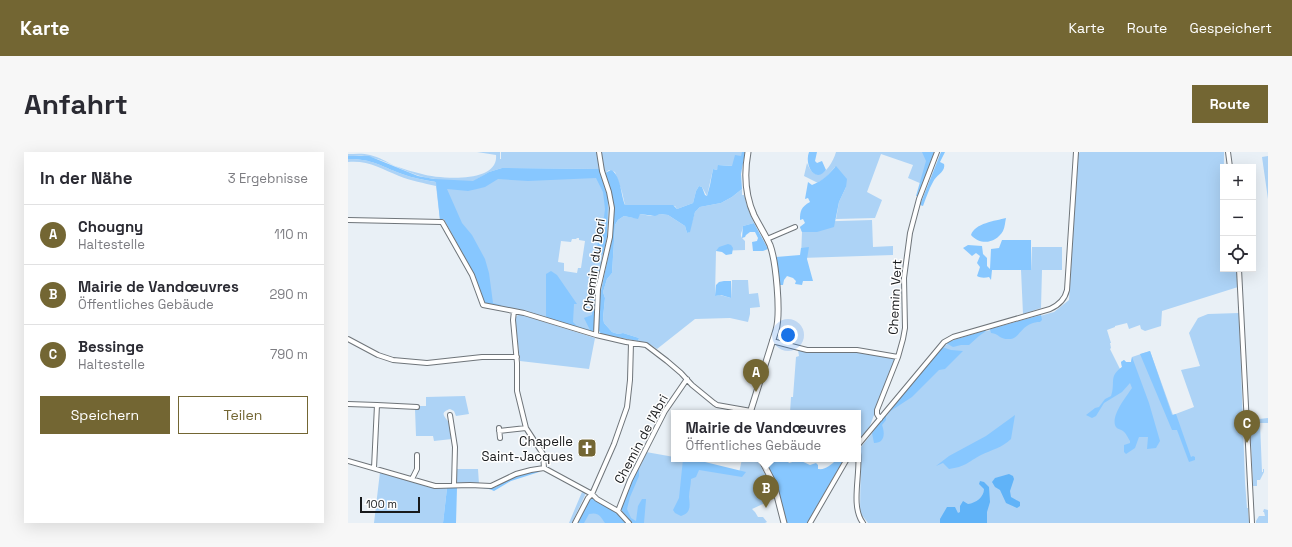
<!DOCTYPE html>
<html lang="de">
<meta charset="utf-8">
<style>
body{margin:0;font-family:"Space Grotesk",sans-serif;background:#f7f7f7;color:#2b2b33}
.controls{position:absolute;right:12px;top:12px;display:grid;overflow:hidden;border-radius:0px;box-shadow:0 4px 16px #0002}
.controls button{width:36px;height:36px;display:grid;place-items:center;padding:0;border:0;border-bottom:1px solid #e1e1e2;background:#fff;color:#2b2b33;font:20px sans-serif}
.scale{position:absolute;left:12px;bottom:10px;width:60px;box-sizing:border-box;padding-left:4px;border:2px solid #181a1c;border-top:0;font-size:11px;line-height:14px;white-space:nowrap;color:#181a1c;-webkit-text-stroke:3px #fff;paint-order:stroke}
.you{position:absolute;left:440px;top:183px;width:14px;height:14px;margin:-10px;border:3px solid #fff;border-radius:50%;background:#1a73e8;box-shadow:0 0 0 6px #1a73e833}
.badge{display:grid;place-items:center;width:26px;height:26px;border-radius:50%;background:#736633;color:#fff;font-size:13px;font-weight:700}
.pin{position:absolute;translate:-50% -33px;filter:drop-shadow(0 1px 2px #0008)}
.pin::after{content:'';position:absolute;top:21px;width:14px;height:12px;background:inherit;clip-path:polygon(0 0,100% 0,50% 100%)}
.popup{position:absolute;left:323px;top:258px;width:190px;height:52px;box-sizing:border-box;display:grid;place-content:center;border-radius:0px;background:#fff;filter:drop-shadow(0 1px 3px #0005);font-size:13px;white-space:nowrap;color:#7c7c81}
.popup b{font-size:15px;color:#2b2b33}
.popup::after{content:'';position:absolute;left:50%;top:100%;margin-left:-8px;border:8px solid transparent;border-top-color:#fff}
.list{margin:0;padding:0;list-style:none}
h2{display:flex;justify-content:space-between;align-items:center;height:52px;margin:0;padding:0 16px;font-size:17px}
h2 small{font-size:13px;font-weight:400;color:#7c7c81}
.list li{display:grid;grid-template-columns:26px 1fr auto;gap:12px;align-items:center;box-sizing:border-box;height:60px;padding:0 16px;border-top:1px solid #e1e1e2}
.list b{display:block;font-size:15px;white-space:nowrap}
.list p{margin:0;font-size:13px;white-space:nowrap;color:#7c7c81}
.list em{font-size:13px;font-style:normal;color:#7c7c81}
.actions{display:flex;gap:8px;padding:12px 16px}
.actions a{flex:1;padding:9px 0;border:1px solid #736633;border-radius:0px;text-align:center;font-size:14px;color:#736633}
.actions .main{background:#736633;color:#fff}
.icon{flex:none;width:22px;height:22px;fill:none;stroke:currentColor;stroke-width:2;stroke-linecap:round;stroke-linejoin:round}
.map{position:relative;flex:none;width:920px;height:371px;overflow:hidden;border-radius:0px}
header{display:flex;align-items:center;gap:24px;box-sizing:border-box;height:56px;padding:0 20px;background:#736633;color:#fff}
header strong{font-size:19px}
nav{display:flex;gap:22px;margin-inline-start:auto;font-size:14px}
.intro{display:flex;align-items:center;justify-content:space-between;box-sizing:border-box;height:96px;padding:0 24px}
h1{margin:0;font-size:28px}
.button{padding:10px 18px;border-radius:0px;background:#736633;color:#fff;font-size:14px;font-weight:700}
main{display:flex;gap:24px;padding:0 24px}
aside{flex:1;background:#fff;border-radius:0px;box-shadow:0 4px 16px #0002}
.map>svg:first-child{display:block}
</style>
<header>
<strong>Karte</strong>
<nav><a>Karte</a><a>Route</a><a>Gespeichert</a></nav>
</header>
<div class="intro"><h1>Anfahrt</h1><a class="button">Route</a></div>
<main>
<aside>
<h2>In der Nähe<small>3 Ergebnisse</small></h2>
<ul class="list">
<li><span class="badge">A</span><div><b>Chougny</b><p>Haltestelle</p></div><em>110 m</em></li>
<li><span class="badge">B</span><div><b>Mairie de Vandœuvres</b><p>Öffentliches Gebäude</p></div><em>290 m</em></li>
<li><span class="badge">C</span><div><b>Bessinge</b><p>Haltestelle</p></div><em>790 m</em></li>
</ul>
<div class="actions"><a class="main">Speichern</a><a>Teilen</a></div>
</aside>
<div class="map">
<svg width="920" height="371" viewBox="0 0 920 371">
<rect width="100%" height="100%" fill="#e9f0f6"/>
<path fill="#add3f6" fill-rule="evenodd" d="M129,0H152V7H153V0H249L251,17L154,16L141,20L126,29L143,22L252,21L261,56L259,84L248,139L246,177L244,180L171,158L136,152C127,121 111,95 96,67L92,68L88,34C76,31 63,29 51,24C34,17 20,8 0,10V7C25,7 32,14 54,22C65,26 76,28 87,30V27C64,25 44,10 22,5C15,3 7,4 0,4V2C7,2 15,1 22,3C31,5 39,10 47,14C56,17 65,20 74,22C91,27 151,32 148,3ZM229,86H231V88L237,89L233,116H230L229,121L216,119V111L210,110L213,89L223,90L224,87H228Z
M253,0H394V4L385,14L371,13L369,18L365,17L359,44L354,35L351,34L348,39L345,51L329,57L327,54L277,53L274,40L267,20L261,18L257,21Z
M488,0H586L574,32L560,26L565,13L533,2L519,40L534,48L527,66L488,67L491,50L498,35L487,15L478,25L470,31L456,24L459,11C469,36 484,14 488,0Z
M732,0H876L875,117H889L890,135L814,159L813,174L797,179L793,177L792,173L781,177L779,171L767,174V175L759,178L763,191H762L763,196L762,197L772,217L774,215L773,210L776,208L778,210H783L784,205L802,199L825,263L846,255L833,218L852,214L841,181L850,166L860,162L891,161L897,330L899,356H900L901,371H520L513,362L512,358L513,295L591,198L603,189L706,160L721,148L730,2Z
M920,4V47L914,5Z
M394,37V43H396L399,54L406,71L395,74C395,81 389,82 397,89V98L368,99L367,144L372,143L383,146L384,128H400L401,142L410,141L412,155L402,156V162L400,170L382,166L347,167L309,197L303,193L290,189L291,186L275,181L270,182L264,180L256,171L255,166L257,146L255,140L259,127L264,121L267,73L270,68L276,64L286,66L292,62L303,64L312,62L320,63L337,74L339,81L341,80L347,60L352,55L373,51L384,45Z
M524,68L525,95L545,94V103L453,106L454,80L452,75L459,70Z
M684,95H714V118H694L693,156L675,162L673,118H683Z
M171,162L247,186L241,217L172,209L167,166Z
M450,198L503,199L547,206L548,207L521,276L510,289V261H442L443,245H445L448,205L451,204Z
M117,244L121,262L108,264L106,259L102,257C90,261 98,265 101,271C104,275 104,282 104,287L86,289L85,284H68L67,257H71V254H78V245Z
M920,266V271H912L914,320H915V317H916V320L912,328H909V334H905L902,268Z
M298,300L326,305V307H334L391,321L394,307H409L424,336L419,338L413,344L417,351L404,357L407,360L410,365H415L419,370L417,371H284L274,359L281,334Z
M109,317H130L131,332L109,331L108,330Z
M32,320L85,336H99L95,371H26Z
M234,340L238,341L224,371H221Z
M244,346L267,360L279,371H228Z
M916,357L920,358V371H908V369L911,364H917L916,360H915Z"/>
<path fill="#87c7ff" d="M394,0H397L393,22L394,37L384,45L373,51L352,55L347,60L342,80L339,81L337,74L320,63L312,62L307,64L292,62L290,67L276,64L270,68L267,73L264,121L259,127L255,140L257,146L255,166L256,171L264,180L270,182L275,181L291,186L290,189L253,182L250,177L251,148L264,87L266,55L264,43L257,21L263,18C273,23 273,44 277,53H325L329,57L345,51L348,39L351,34L354,35L357,43L359,44L362,33L365,17L369,18L370,13L384,14L387,3L393,4Z
M461,0H469L467,9L469,11L474,9L478,18C467,32 456,13 461,0Z
M574,0H586L570,44H568L578,9Z
M593,0H597L592,10L596,12C598,20 588,23 585,30C581,37 578,46 575,54L572,53Z
M0,4H21L70,24L86,27L125,29L141,20L154,16L251,17L260,46L259,84L255,102H252L249,96L253,71L256,65L257,57L255,40L248,26L180,29L150,27L137,35L129,37L120,39L99,37L114,71L124,83L137,107L141,121L145,151L153,153V154L136,152C127,121 111,95 96,67L92,68L88,30C76,28 65,26 54,22C32,14 25,7 0,7Z
M488,14L499,27L498,35L491,50L486,75L469,80H454L452,75L457,71L455,67L452,68C452,59 453,55 462,50L460,46L457,47L460,30L464,33C475,29 481,22 488,14Z
M658,66C657,70 657,75 655,79C648,91 633,94 623,83C627,71 647,69 658,66Z
M406,71L420,97L415,99H405L404,90L409,89L410,86L407,80H402L398,83L397,85L394,86L395,74Z
M654,88H683V118H644L643,128L641,125C637,126 632,126 629,124L632,115L629,111L632,104L628,101L624,104L615,96L620,93L634,94L635,102L639,106V114L642,117L643,97L651,96Z
M380,92L383,93L385,96L384,102L378,103L374,100L368,99L371,95Z
M461,95L459,107L465,129H455L454,133L447,132L448,129L445,126L439,124L436,128L435,133H431L428,105L452,103L453,96Z
M203,119L209,123L229,152H226L225,170L229,174L242,178L236,166L244,163L245,157H246V177L244,180L198,166V122Z
M376,129H383V146L373,143L367,144L368,133L371,130Z
M693,163L694,168L692,170C674,170 672,186 663,187C651,188 652,182 643,181L642,177Z
M638,178V179L631,184L621,193H613L605,195L598,191L603,189Z
M594,195L603,198L615,199L597,217L591,218L564,245L541,260Z
M802,199L824,263L828,262L843,305L845,304L847,305V308L841,310L829,278H824L792,202Z
M784,205L801,251L812,289L808,296L799,297L800,285H791L787,296L778,302L776,300V293L782,291V289C780,286 778,281 775,279C772,277 768,277 767,273C764,262 778,245 784,236L782,231L774,240L756,251L748,264L744,266L738,263L747,256L751,255L757,247L763,244C768,230 760,225 774,215L773,210L776,208L778,210H783Z
M538,263V268L534,273C537,281 537,291 526,291L524,281Z
M667,263L663,287C654,296 643,298 633,303C620,310 617,315 601,317L595,311L588,314L601,304L638,284Z
M335,307L357,310L398,320L394,325L351,318L348,325L343,327C343,333 341,339 341,345C342,354 343,361 333,364L327,361L325,358L331,346Z
M417,307H438L441,311L451,308L462,313L468,311L470,313V317C478,318 483,313 489,307H496L459,371H439L429,333Z
M291,315V324L282,345L279,357L283,366L288,369L290,354L294,347H298V348L296,371H284L274,359L273,356L281,334Z
M193,318L191,320L163,329L146,339C136,334 120,336 109,336L108,371H95L99,336L127,335L143,336L148,335L156,329L173,322Z
M244,346L267,360L279,371H257C252,364 251,360 241,362L236,371H228L240,349Z"/>
<path fill="#60b3f8" d="M661,322L665,324L666,327L662,339L663,345L672,350V354L669,356L658,351L652,338L647,335L644,330L647,326Z
M632,329L636,330L641,335L642,350L639,360V371H592V367L599,355H607L610,361L612,360V354L615,349L620,352C628,351 636,345 636,337L631,332Z"/>
<g fill="none" stroke-linecap="round" stroke-linejoin="round">
<defs>
<path id="minor" d="M880,0L882,15
M0,68L94,70L124,123L135,153L176,161L248,183L278,190L298,193L319,209L333,221L344,233L366,251L369,253L403,259
M419,87L447,75
M891,117L904,371
M166,159L165,168L169,211V239L178,276L195,302L196,316
M248,183L250,137L262,85L264,56L261,40L254,19L251,0
M0,187L30,203L45,208L79,211L134,205H169
M424,189L459,198H509L550,205
M0,252L29,253L26,316
M29,253L69,255
M102,263L107,295L106,333
M532,267L529,262V258L550,205L555,187L557,176L556,126L562,81L571,47L589,0
M151,276L152,286
M151,279L178,276
M510,293L596,190L605,185L702,157C711,153 717,147 719,138L728,0
M510,300C513,321 502,354 515,371
M0,309L87,334L122,333L143,334L168,322L183,318L196,316L244,342L249,347L270,359L281,371
M64,327L69,317V303
M270,359L282,328L317,259L339,227
M227,371L240,346L244,342L266,292L279,255L282,228L283,191
M462,371L499,307"/>
<path id="major" d="M400,0C396,22 397,43 406,63C411,73 417,82 422,93C428,109 433,161 428,178L402,261
M413,307L426,332L436,371"/>
</defs>
<use href="#minor" stroke="#6f757a" stroke-width="6"/>
<use href="#major" stroke="#6f757a" stroke-width="7"/>
<use href="#minor" stroke="#fff" stroke-width="4"/>
<use href="#major" stroke="#fff" stroke-width="5"/>
</g>
<defs>
<symbol id="church-square" viewBox="-11 -11 22 22"><rect x="-9" y="-9" width="18" height="18" rx="4" fill="#736633" stroke="#fff"/><path d="M-1.2-6h2.4v3.5h3.3v2.4h-3.3V6h-2.4V-.1h-3.3v-2.4h3.3Z" fill="#fff"/></symbol>
</defs>
<g fill-rule="evenodd">
<use href="#church-square" x="228" y="285" width="22" height="22"/>
</g>
<g text-anchor="middle" dominant-baseline="central" stroke-width="3" stroke-linejoin="round" paint-order="stroke">
<g font-size="13" fill="#181a1c" stroke="#fff">
<text transform="translate(246 113) rotate(-82)">Chemin du Dori</text>
<text transform="translate(547 145) rotate(-87)">Chemin Vert</text>
<text transform="translate(293 287) rotate(-62)">Chemin de l'Abri</text>
</g>
<g font-size="13" fill="#181a1c" stroke="#fff" text-anchor="end">
<text x="225" y="289">Chapelle<tspan x="225" dy="15">Saint-Jacques</tspan></text>
</g>
</g>
</svg>
<div class="controls">
<button>+</button>
<button>−</button>
<button><svg class="icon" aria-label="locate" viewBox="0 0 24 24"><circle cx="12" cy="12" r="6"/><path d="M12 2v4M12 18v4M2 12h4M18 12h4"/></svg></button>
</div>
<div class="scale">100 m</div>
<div class="you"></div>
<div class="pin badge" style="left:408px;top:240px">A</div>
<div class="pin badge" style="left:418px;top:356px">B</div>
<div class="popup"><b>Mairie de Vandœuvres</b>Öffentliches Gebäude</div>
<div class="pin badge" style="left:899px;top:291px">C</div>
</div>
</main>
